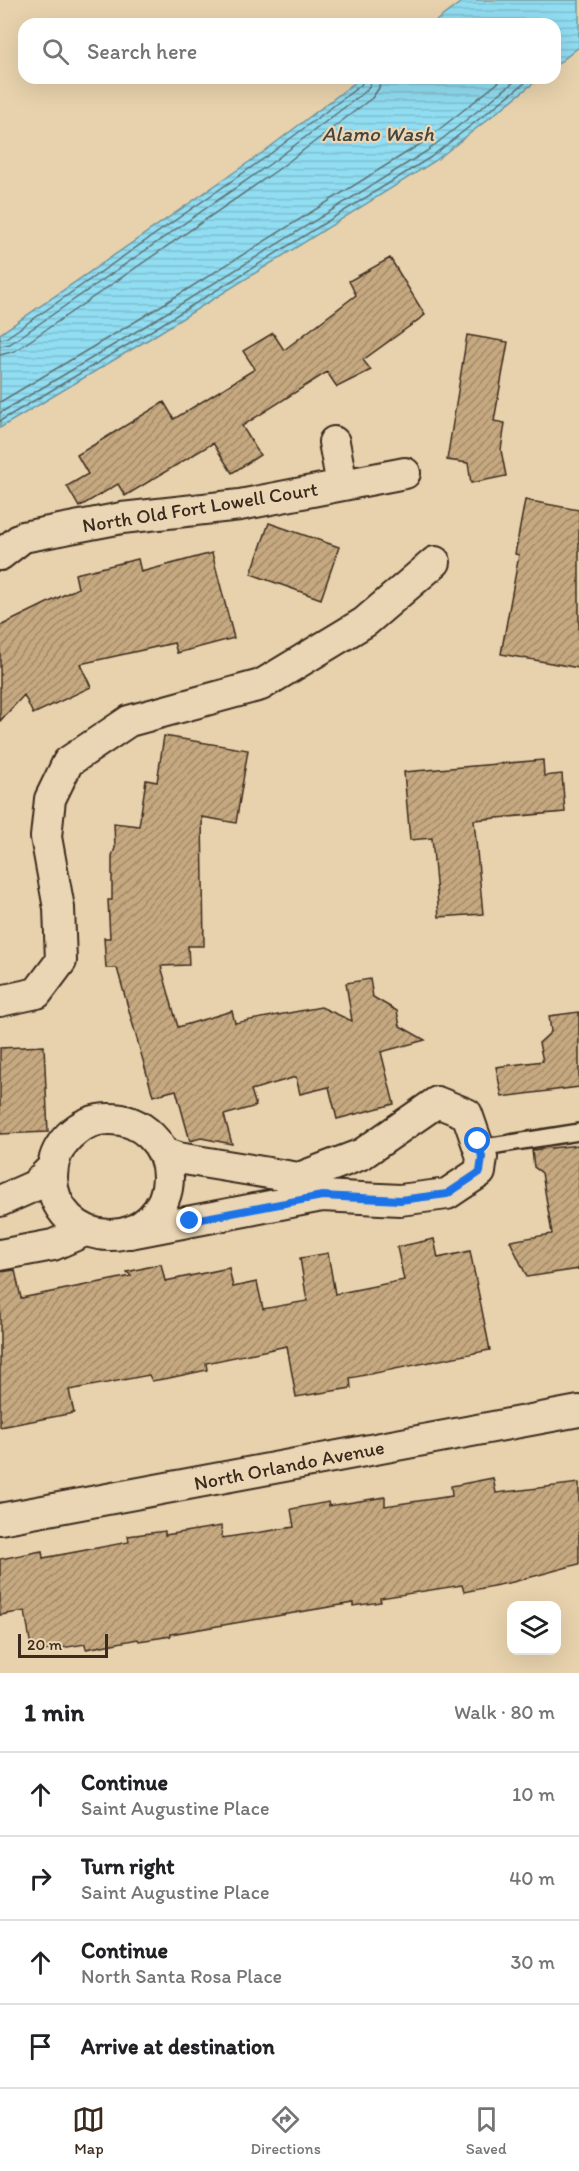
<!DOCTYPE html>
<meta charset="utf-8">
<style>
body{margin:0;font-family:Itim,sans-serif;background:#f2f2f2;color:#202124}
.controls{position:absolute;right:18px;bottom:18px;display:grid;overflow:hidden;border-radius:12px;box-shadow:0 6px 24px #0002}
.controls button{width:54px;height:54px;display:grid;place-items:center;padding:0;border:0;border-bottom:2px solid #e0e0e0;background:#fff;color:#202124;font:30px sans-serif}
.scale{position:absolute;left:18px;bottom:15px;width:90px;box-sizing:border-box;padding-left:6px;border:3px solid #3b2a1e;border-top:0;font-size:16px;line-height:21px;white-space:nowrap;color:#3b2a1e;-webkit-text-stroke:4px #ead6b4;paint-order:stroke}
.stop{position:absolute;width:18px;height:18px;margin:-14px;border:4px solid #1a73e8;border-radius:50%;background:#fff}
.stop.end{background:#1a73e8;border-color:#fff;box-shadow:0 2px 6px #0008}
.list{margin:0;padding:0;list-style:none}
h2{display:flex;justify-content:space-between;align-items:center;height:78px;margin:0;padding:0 24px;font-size:26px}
h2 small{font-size:20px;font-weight:400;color:#757577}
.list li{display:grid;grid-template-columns:39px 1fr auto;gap:18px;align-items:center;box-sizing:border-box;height:84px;padding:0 24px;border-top:2px solid #e0e0e0}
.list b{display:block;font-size:22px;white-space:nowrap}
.list p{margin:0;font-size:20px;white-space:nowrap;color:#757577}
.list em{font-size:20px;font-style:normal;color:#757577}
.icon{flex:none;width:33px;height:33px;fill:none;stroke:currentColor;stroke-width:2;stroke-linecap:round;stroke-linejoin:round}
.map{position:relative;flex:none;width:579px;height:1673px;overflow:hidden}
.search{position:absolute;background:#fff;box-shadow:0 6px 24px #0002;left:18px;right:18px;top:18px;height:66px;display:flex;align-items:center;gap:15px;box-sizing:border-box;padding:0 21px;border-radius:18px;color:#757577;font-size:22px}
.sheet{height:414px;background:#fff}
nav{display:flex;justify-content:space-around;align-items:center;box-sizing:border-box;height:84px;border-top:2px solid #e0e0e0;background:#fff;font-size:16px;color:#757577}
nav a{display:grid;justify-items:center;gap:3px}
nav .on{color:#3b2a1e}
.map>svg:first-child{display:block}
</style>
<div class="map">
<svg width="579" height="1673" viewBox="0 0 579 1673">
<defs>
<pattern id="water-rules" width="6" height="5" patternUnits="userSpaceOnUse" patternTransform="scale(1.5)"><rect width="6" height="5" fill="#91ddf2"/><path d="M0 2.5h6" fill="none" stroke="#7ebecf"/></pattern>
<pattern id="building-hatch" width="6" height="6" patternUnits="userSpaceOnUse" patternTransform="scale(1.5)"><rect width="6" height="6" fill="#c6a980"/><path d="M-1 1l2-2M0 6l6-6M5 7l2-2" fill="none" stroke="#a28a68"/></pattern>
</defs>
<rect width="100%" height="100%" fill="#e8d2ad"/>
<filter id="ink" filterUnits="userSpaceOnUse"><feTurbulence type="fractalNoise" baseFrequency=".0167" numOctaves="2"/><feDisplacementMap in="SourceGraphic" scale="12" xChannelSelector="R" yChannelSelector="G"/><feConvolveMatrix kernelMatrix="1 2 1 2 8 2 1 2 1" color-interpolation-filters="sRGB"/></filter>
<g filter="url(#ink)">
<path fill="url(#water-rules)" stroke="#6f959d" stroke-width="1.5" d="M464,0H579V47L555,66V24H432Z
M361,78H540L435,161L149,339L0,428V334L262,153Z"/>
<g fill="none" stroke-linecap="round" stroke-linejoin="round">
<path stroke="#5d7273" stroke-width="1.5" d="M0,339L6,338L266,157L361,85L364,78
M0,346L10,344L270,164L366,91L370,85L371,78
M0,355L15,351L276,171L372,98L379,88L380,78
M0,402L138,320L422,143L504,78
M0,413L142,328L427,151L519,78
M0,421L146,334L431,157L531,78"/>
</g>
<path fill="url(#building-hatch)" stroke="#3b2a1e" stroke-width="1.5" d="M390,258L425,315L363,360L371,370L337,387L327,372L242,426L260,455L232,473L213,443L125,496L118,484L79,507L67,486L88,474L77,455L164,402L174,419L255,369L243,351L273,333L284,350L356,295L349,281Z
M467,335L508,342L494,421L505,423L501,450L506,476L471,483L468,463L447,460Z
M525,500L579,510V668L501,654L519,555L515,554Z
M269,523L339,547L321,599L251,574Z
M212,553L234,638L177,653L174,643L80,664L91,687L33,714L24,695L0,721V626L78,588L75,574L138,559L141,572Z
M164,736L248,750L236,823L202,817L204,946H188L189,965L161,966L178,1027L232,1011L235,1023L321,1007L352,1021L346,983L370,979L373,997L397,1011L400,1026L425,1040L381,1052L394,1104L337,1119L329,1087L300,1094L296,1077L251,1090L256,1106L224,1115L232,1144L201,1138L190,1141L176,1090L153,1096L117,968H106L104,938H110L108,900H112V856L115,848L114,823L139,826L146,780L157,782Z
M543,760L544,776L562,774L565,812L474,820L483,914L439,917L432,838L410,840L404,772Z
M579,1012V1087L502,1097L496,1067L543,1061L539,1043L551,1032L549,1016Z
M44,1046L48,1132L0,1134V1048Z
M579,1145V1269L527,1277L510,1241L552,1234L542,1173L534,1167L532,1150Z
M434,1239L438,1258L470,1251L490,1350L350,1378L351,1388L296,1397L287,1346L206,1363L207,1370L169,1378L152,1381L149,1375L69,1390L74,1413L0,1427V1272L15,1270L21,1298L131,1276L127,1272L161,1264L165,1281L229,1268L233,1287L257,1282L263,1309L307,1301L300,1258L328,1253L335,1294L404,1280L397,1247Z
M493,1478L496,1493L579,1483V1564L513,1582L464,1592L462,1585L380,1598L381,1602L353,1606V1603L171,1634V1636L139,1641L138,1639L86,1649L85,1644L32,1653L25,1611L0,1615V1559L42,1551L43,1558L129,1542L128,1536L165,1531V1535L221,1526L222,1538L294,1527L291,1509L328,1502L329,1506L385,1497V1506L452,1496L451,1486Z"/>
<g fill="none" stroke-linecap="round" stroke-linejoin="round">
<defs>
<path id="lane" d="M479,1148L579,1132"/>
<path id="street" d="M334,442L342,485
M0,555L23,537L122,518L240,505L405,473
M0,1001L37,993L61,961L59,908L46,837L50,799L68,762L129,721L261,685L365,622L435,562
M52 1177a58 58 0 1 1 116 0a58 58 0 1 1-116 0Z
M0,1201L34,1186L52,1168
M130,1233L322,1196L400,1200L447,1194L480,1172L482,1157L467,1114L437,1102L362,1154L299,1178L178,1158L163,1153
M0,1255L53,1245L85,1231
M0,1519L579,1411"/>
</defs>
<use href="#lane" stroke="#3b2a1e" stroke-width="20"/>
<use href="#street" stroke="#3b2a1e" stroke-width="34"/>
<use href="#lane" stroke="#ead6b4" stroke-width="15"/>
<use href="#street" stroke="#ead6b4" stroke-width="30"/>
</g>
</g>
<g fill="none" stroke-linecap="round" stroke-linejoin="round" filter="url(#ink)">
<path stroke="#1a73e8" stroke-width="8" d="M190,1221L322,1196L400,1200L447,1194L480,1172L482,1157L478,1141"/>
</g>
<g text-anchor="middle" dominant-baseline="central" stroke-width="4.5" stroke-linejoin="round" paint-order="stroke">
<g font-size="20" fill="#3b2a1e" stroke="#ead6b4">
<text transform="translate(200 507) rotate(-9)">North Old Fort Lowell Court</text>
<text transform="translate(289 1465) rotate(-11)">North Orlando Avenue</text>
</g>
<g font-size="21" font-style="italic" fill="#48453e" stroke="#ead6b4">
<text x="378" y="133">Alamo Wash</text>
</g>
</g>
</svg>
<div class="controls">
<button><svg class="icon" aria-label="layers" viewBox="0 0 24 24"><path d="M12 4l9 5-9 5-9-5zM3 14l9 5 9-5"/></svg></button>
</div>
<div class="scale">20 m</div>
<div class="stop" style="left:478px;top:1141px"></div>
<div class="stop end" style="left:190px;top:1221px"></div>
<div class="search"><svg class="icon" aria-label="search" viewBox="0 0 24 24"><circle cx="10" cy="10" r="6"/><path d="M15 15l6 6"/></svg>Search here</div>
</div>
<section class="sheet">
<h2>1 min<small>Walk · 80 m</small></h2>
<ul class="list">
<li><svg class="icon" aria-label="ahead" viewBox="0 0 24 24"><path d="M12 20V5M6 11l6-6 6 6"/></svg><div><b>Continue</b><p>Saint Augustine Place</p></div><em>10 m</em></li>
<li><svg class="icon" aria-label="right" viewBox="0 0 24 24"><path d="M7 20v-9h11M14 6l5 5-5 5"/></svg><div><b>Turn right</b><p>Saint Augustine Place</p></div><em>40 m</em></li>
<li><svg class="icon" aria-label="ahead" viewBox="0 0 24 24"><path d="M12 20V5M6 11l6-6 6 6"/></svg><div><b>Continue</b><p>North Santa Rosa Place</p></div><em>30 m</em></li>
<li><svg class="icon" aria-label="arrive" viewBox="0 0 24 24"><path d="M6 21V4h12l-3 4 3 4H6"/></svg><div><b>Arrive at destination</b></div></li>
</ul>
</section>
<nav>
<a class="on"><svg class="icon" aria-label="map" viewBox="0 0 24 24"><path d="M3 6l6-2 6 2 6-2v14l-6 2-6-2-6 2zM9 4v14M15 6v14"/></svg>Map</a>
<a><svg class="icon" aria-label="directions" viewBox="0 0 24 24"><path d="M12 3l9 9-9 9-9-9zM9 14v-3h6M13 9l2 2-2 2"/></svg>Directions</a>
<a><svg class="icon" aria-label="saved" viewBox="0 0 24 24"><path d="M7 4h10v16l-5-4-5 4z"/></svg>Saved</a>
</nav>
